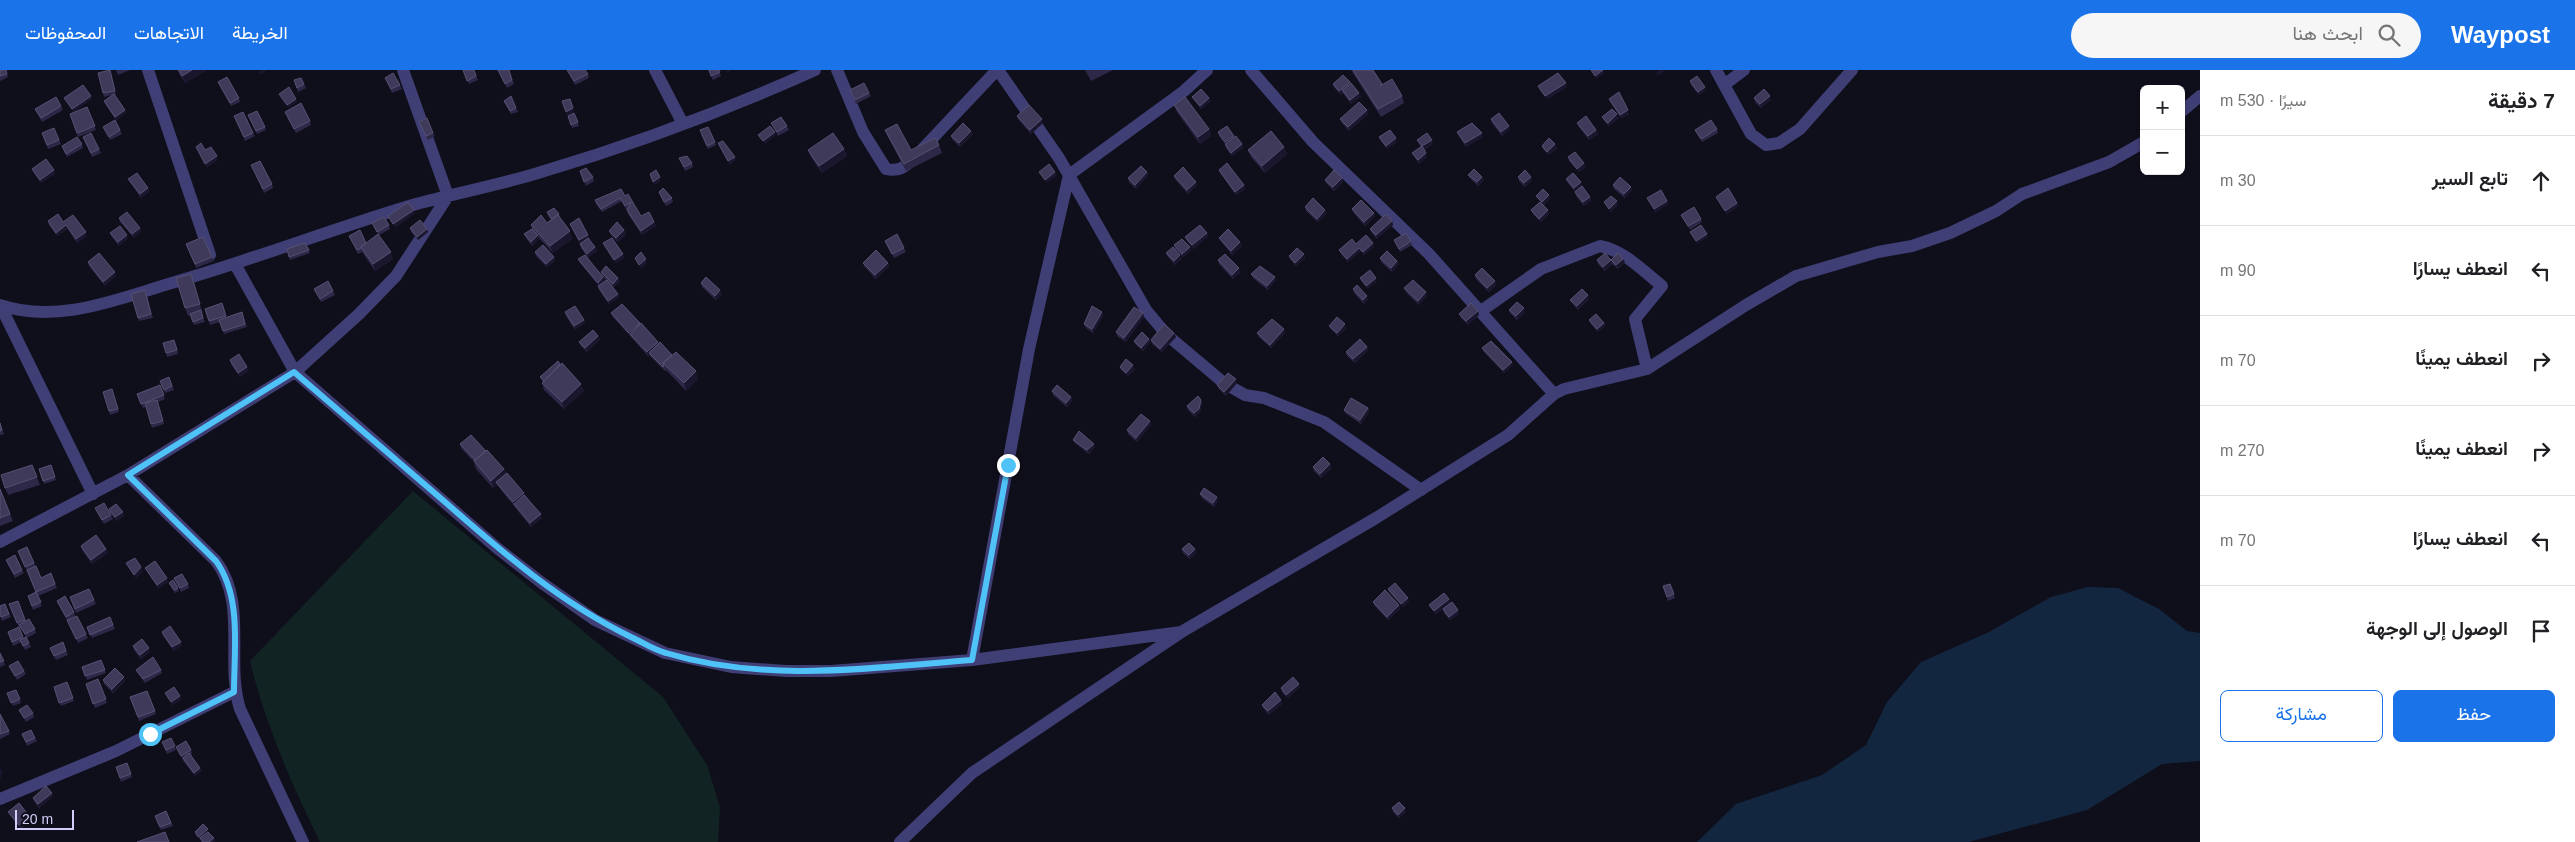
<!DOCTYPE html>
<html lang="ar">
<meta charset="utf-8">
<style>
body{margin:0;font-family:Arial,Vazirmatn,sans-serif;background:#f6f6f6;color:#202124;direction:rtl}
.controls{position:absolute;right:15px;top:15px;display:grid;overflow:hidden;border-radius:8px;box-shadow:0 1px 4px #0004}
.controls button{width:45px;height:45px;display:grid;place-items:center;padding:0;border:0;border-bottom:1px solid #e0e0e0;background:#fff;color:#202124;font:25px sans-serif}
.scale{position:absolute;left:15px;bottom:12px;width:59px;box-sizing:border-box;padding-left:5px;border:2px solid #d2cef9;border-top:0;font-size:14px;line-height:18px;white-space:nowrap;color:#d2cef9;-webkit-text-stroke:4px #0f0e1b;paint-order:stroke}
.stop{position:absolute;width:15px;height:15px;margin:-11px;border:4px solid #4fc3f7;border-radius:50%;background:#fff}
.stop.end{background:#4fc3f7;border-color:#fff;box-shadow:0 1px 5px #0008}
.list{margin:0;padding:0;list-style:none}
h2{display:flex;justify-content:space-between;align-items:center;height:65px;margin:0;padding:0 20px;font-size:21px}
h2 small{font-size:16px;font-weight:400;color:#757577}
.list li{display:grid;grid-template-columns:32px 1fr auto;gap:15px;align-items:center;box-sizing:border-box;height:90px;padding:0 20px;border-top:1px solid #e0e0e0}
.list b{display:block;font-size:19px;white-space:nowrap}
.list em{font-size:16px;font-style:normal;color:#757577}
.actions{display:flex;gap:10px;padding:15px 20px}
.actions a{flex:1;padding:11px 0;border:1px solid #1a73e8;border-radius:8px;text-align:center;font-size:18px;color:#1a73e8}
.actions .main{background:#1a73e8;color:#fff}
.icon{flex:none;width:28px;height:28px;fill:none;stroke:currentColor;stroke-width:2;stroke-linecap:round;stroke-linejoin:round}
.map{position:relative;flex:none;width:2200px;height:772px;overflow:hidden;direction:ltr}
header{display:flex;align-items:center;gap:30px;box-sizing:border-box;height:70px;padding:0 25px;background:#1a73e8;color:#fff}
header strong{font-size:24px}
nav{display:flex;gap:28px;margin-inline-start:auto;font-size:18px}
.search{width:350px;height:45px;background:#f6f6f6;display:flex;align-items:center;gap:12px;box-sizing:border-box;padding:0 18px;border-radius:28px;color:#757577;font-size:19px}
main{display:flex}
aside{flex:1;background:#fff}
.map>svg:first-child{display:block}
.green{fill:#112423}
.water{fill:#13263f}
.lines{fill:none;stroke-linecap:round;stroke-linejoin:round}
.minor{stroke:#3f3e75;stroke-width:12}
.wall{fill:#2d2847}
.shaded-wall{fill:#1a162e}
.building{fill:#3f3a5a;stroke:#565173}
.route{stroke:#4fc3f7;stroke-width:6}
</style>
<header>
<strong>Waypost</strong>
<div class="search"><svg class="icon" aria-label="search" viewBox="0 0 24 24"><circle cx="10" cy="10" r="6"/><path d="M15 15l6 6"/></svg>ابحث هنا</div>
<nav><a>الخريطة</a><a>الاتجاهات</a><a>المحفوظات</a></nav>
</header>
<main>
<aside>
<h2>7 دقيقة<small>سيرًا · 530 m</small></h2>
<ul class="list">
<li><svg class="icon" aria-label="ahead" viewBox="0 0 24 24"><path d="M12 20V5M6 11l6-6 6 6"/></svg><div><b>تابع السير</b></div><em>30 m</em></li>
<li><svg class="icon" aria-label="left" viewBox="0 0 24 24"><path d="M17 20v-9H6M10 6l-5 5 5 5"/></svg><div><b>انعطف يسارًا</b></div><em>90 m</em></li>
<li><svg class="icon" aria-label="right" viewBox="0 0 24 24"><path d="M7 20v-9h11M14 6l5 5-5 5"/></svg><div><b>انعطف يمينًا</b></div><em>70 m</em></li>
<li><svg class="icon" aria-label="right" viewBox="0 0 24 24"><path d="M7 20v-9h11M14 6l5 5-5 5"/></svg><div><b>انعطف يمينًا</b></div><em>270 m</em></li>
<li><svg class="icon" aria-label="left" viewBox="0 0 24 24"><path d="M17 20v-9H6M10 6l-5 5 5 5"/></svg><div><b>انعطف يسارًا</b></div><em>70 m</em></li>
<li><svg class="icon" aria-label="arrive" viewBox="0 0 24 24"><path d="M6 21V4h12l-3 4 3 4H6"/></svg><div><b>الوصول إلى الوجهة</b></div></li>
</ul>
<div class="actions"><a class="main">حفظ</a><a>مشاركة</a></div>
</aside>
<div class="map">
<svg width="2200" height="772" viewBox="0 0 2200 772">
<rect width="100%" height="100%" fill="#0f0e1b"/>
<path class="green" d="M413 421 663 627 707 695 720 737 718 772H320C292 715 265 654 250 591Z"/>
<path class="water" d="M2088 517 2118 518 2159 539 2187 561 2200 563V691L2162 694 2087 740 1969 772H1697L1736 734 1822 705 1866 675 1887 632 1921 592 1989 562 2051 527Z"/>
<g class="lines">
<path class="minor" d="M148 0 210 185
M655 0 683 54
M837 0 863 62 886 99C899 102 905 97 914 88L997 0
M998 0 1059 88 1146 240 1167 265 1224 313 1245 325 1264 328 1324 352 1421 420
M1251 0 1313 72 1429 184 1554 324
M1716 0 1751 64 1766 75 1779 73 1800 59 1852 0
M1724 15 1744 0
M2181 42 2200 26
M235 194 295 302 497 478 542 513 595 550 665 583 731 597 786 601H831L972 590 1181 562
M0 235C58 255 120 228 175 212 254 189 330 160 409 136 451 124 495 116 538 103 632 75 726 40 815 0
M0 235 93 424
M1481 241 1541 199 1600 176C1625 181 1643 201 1662 216L1635 249 1647 299
M128 405 216 491C248 534 225 591 240 639L303 772
M0 472 128 405 295 302 359 244 396 206 448 126 403 0
M972 590 1029 279 1069 105 1184 21 1207 0
M0 729 116 681 234 622
M900 772 972 703 1183 561 1376 448 1508 365 1554 324 1564 319 1647 299 1746 235 1796 206 1878 182 1912 176 1950 163 1996 141 2022 124 2109 92 2144 72"/>
</g>
<path class="wall" d="M0 0H6L8 7 0 11Z
M110 0 116 24 115 25 125 40 126 43 116 50 106 35 104 31 113 25 104 27 103 23Z
M116 0H130L118 5Z
M177 0H207L185 13Z
M463 0H474L478 10 469 14Z
M496 0H509L514 14 507 18 498 0 497 1Z
M567 0 588 4 589 8 575 15Z
M708 0H719L721 6 713 10Z
M1085 0H1113L1091 11Z
M1351 0H1373L1382 15 1402 26 1404 33 1381 47Z
M385 8 400 15 402 19 392 23Z
M294 10 304 14 306 18 298 22Z
M1690 11 1706 20 1699 25 1691 15Z
M218 12 239 28 240 32 231 36Z
M1350 12 1359 23 1361 27 1351 34 1343 23 1341 25 1334 17 1333 14Z
M1538 16 1567 17 1547 29 1540 20Z
M850 20 869 23 871 26 856 34Z
M511 26 518 42 511 44 504 31Z
M1192 27 1209 28 1210 32 1201 39 1194 30Z
M1754 28 1771 30 1761 38 1755 32Z
M1609 29 1629 44 1621 48 1611 33Z
M1174 35 1209 59 1211 66 1200 74 1177 42Z
M61 36 63 40 42 52 35 39Z
M87 37 96 60 78 67 70 44Z
M1367 40 1368 44 1349 61 1342 53 1340 49Z
M285 42 310 51 311 55 296 63Z
M574 43 579 56 572 58 568 46Z
M248 45 265 57 266 60 257 64Z
M234 46 253 63 255 66 245 71Z
M1017 46 1043 53 1031 64 1018 49Z
M1602 47 1619 48 1609 56 1604 51Z
M1491 49 1510 59 1502 66 1492 53Z
M419 52 433 63 435 66 428 70Z
M771 53 787 56 789 60 778 66Z
M1577 53 1596 60 1598 64 1589 70 1579 57Z
M103 57 120 60 122 64 110 70Z
M54 58 61 74 48 79 42 63Z
M1717 59 1718 63 1702 72 1695 60Z
M885 60 911 80 939 75 942 83 906 101 888 67Z
M1218 62 1234 66V67L1242 74 1243 78 1232 86 1226 78 1225 74 1219 66Z
M1457 62 1483 67 1466 77 1459 66Z
M701 64 715 72 716 75 708 79Z
M973 64 960 77 952 69 951 66Z
M83 67 99 79 101 83 92 87Z
M1379 67 1397 72 1387 79 1381 71Z
M1417 70 1433 74 1424 80 1427 87 1419 94 1414 86 1412 83 1421 77Z
M82 74 83 78 67 87 62 76Z
M1555 74 1557 78 1549 85 1543 79 1542 76Z
M1284 77 1287 84 1265 103 1251 87 1248 80Z
M844 79 847 86 822 103 811 87 808 80Z
M1568 87 1586 97 1579 102 1569 91Z
M679 88 692 93 693 97 685 101Z
M251 95 272 114 273 118 264 123Z
M32 99 54 100 55 104 41 113 34 103Z
M1219 100 1244 115 1245 119 1236 125 1220 103Z
M580 101 593 107 594 111 586 116Z
M1147 102 1148 106 1136 119 1129 112 1128 108Z
M1468 105 1482 107 1484 110 1478 116 1470 108Z
M1174 106 1197 115 1188 124 1175 109Z
M1518 107 1532 110 1525 117 1519 111Z
M1342 108 1343 112 1334 121 1326 113 1325 110Z
M128 109 148 118 149 122 141 128 130 112Z
M1566 109 1581 112 1582 116 1590 127 1591 131 1584 136 1576 126 1575 122 1568 113Z
M1613 115 1632 120 1625 128 1614 119Z
M659 122 672 128 673 132 666 136Z
M625 126 641 146 654 152 656 156 642 165 628 144 627 140 628 139 626 140 622 131 602 142 596 134 595 130Z
M1536 126 1550 129 1544 135 1538 129Z
M1305 137 1327 143 1318 152 1306 141Z
M1352 139 1375 146 1365 156 1353 142Z
M1531 140H1548L1549 144 1541 152 1533 144Z
M547 142 559 144 560 148 572 169 553 183 538 167 539 169 532 176 526 168 524 164 532 159 531 155 547 153 551 150 548 146Z
M1681 145 1701 149 1702 152 1690 160Z
M119 148 141 161 134 168 120 152Z
M48 151 63 152 87 166 77 173 68 159 57 166 49 155Z
M1392 151 1393 155 1377 169 1371 162 1370 159Z
M372 153 389 155 390 159 379 165 393 189 375 201 362 182 358 184 349 166 366 173 378 164Z
M570 154 590 168 589 169 595 177 597 181 588 188 581 178 580 174Z
M410 158 428 162 418 170 411 162Z
M624 160 626 164 618 172 611 165 609 161Z
M110 163 128 168 119 176 112 167Z
M1207 163 1208 166 1194 179 1187 171 1185 167Z
M203 167 214 191 196 198 186 174Z
M1219 168 1240 172 1242 176 1232 185 1221 171Z
M1394 170 1411 171 1412 175 1400 182Z
M885 171 904 178 906 182 894 188Z
M603 173 624 188 616 193 605 177Z
M1373 173 1374 177 1364 185 1361 181 1348 192 1341 184 1339 180 1356 174Z
M1174 175 1190 177 1191 181 1183 187 1175 179Z
M309 180 310 183 290 190 289 187Z
M535 182 554 187 555 191 547 197 536 186Z
M1166 183 1182 189 1175 195 1168 187Z
M1304 184 1305 188 1296 196 1290 189 1289 186Z
M1380 188 1399 194 1392 202 1381 192Z
M578 189 603 207 604 211 603 212 606 210 602 206 601 202 618 208 620 212 614 217 608 212 618 224 619 227 609 234 599 220 598 216H599L580 193Z
M1218 190 1241 202 1233 209 1219 194Z
M1597 190H1611L1612 194 1605 201 1598 194Z
M1611 190 1625 192 1618 199 1612 194Z
M88 192 116 206 105 216 89 196Z
M863 193H888L889 196 876 209 864 196Z
M1251 204 1276 210 1268 220 1253 208Z
M1475 205 1495 211 1496 215 1489 222 1476 209Z
M193 211 202 241 201 242 205 252 194 255 191 245 188 246 185 238Z
M701 213 722 224 716 230 702 217Z
M1404 218 1427 226 1419 235 1406 222Z
M314 219 333 221 335 225 321 232Z
M1353 219 1368 230 1364 234 1354 223Z
M146 223 153 248 139 251 138 248Z
M1588 225 1589 229 1578 240 1572 233 1570 230Z
M222 233 226 247 242 242 247 257 224 264 220 252 210 255 205 239Z
M1509 240 1525 242 1517 250 1510 243Z
M565 242 584 250 585 253 575 260 566 246Z
M611 243 640 253 659 273 698 309 686 321 666 300 665 301 650 286V285L648 286 613 247Z
M1459 244 1479 245 1468 255 1461 248Z
M1103 246 1093 263 1086 258 1084 254Z
M1144 247 1126 272 1117 266 1116 262Z
M1589 250 1604 253 1605 256 1598 262 1591 254Z
M1329 256 1346 258 1338 266 1331 259Z
M1174 263 1176 267 1162 282 1152 274 1151 270Z
M1257 263H1285L1271 278 1259 267Z
M598 266 600 269 587 282 581 276 579 272Z
M1134 271 1151 272 1143 281 1135 274Z
M176 274 178 284 167 287 166 283Z
M1367 277 1368 280 1355 293 1347 286 1346 282Z
M1482 278 1513 295 1504 303 1484 282Z
M230 290 249 301 240 307 231 294Z
M1120 297 1135 299 1128 306 1121 300Z
M169 307 174 320 165 323 160 311Z
M540 307 584 321 564 339 544 320 542 313 543 312Z
M1237 313 1226 326 1219 319 1217 315Z
M160 315 165 329 158 332 164 354 152 358 146 337 143 338 137 324Z
M112 319 119 342 110 345 103 322Z
M1052 321 1071 327 1072 331 1067 337 1053 325Z
M1201 330 1202 333 1200 342 1195 347 1188 340 1187 336Z
M1368 338 1369 342 1361 354 1345 343 1344 340Z
M1150 351 1151 355 1137 372 1128 364 1127 360Z
M0 353 4 364 0 365Z
M1073 370 1095 377 1089 384 1075 373Z
M460 374 486 381 504 399 506 404 524 423 542 448 531 457 497 415 493 418 476 399 474 392 461 378Z
M32 395 40 415 8 425 5 418Z
M51 395 56 410 44 414 39 399Z
M1313 397 1332 398 1321 408 1314 401Z
M0 419 13 451 0 456Z
M1200 424 1218 431 1214 437 1202 428Z
M95 438 111 445 113 449 104 454Z
M109 439 124 446 117 451 110 443Z
M81 476 106 479 108 483 92 494 82 480Z
M27 477 41 508 51 503 57 518 38 526 42 536 33 540 28 526 36 523 20 485Z
M1182 479H1195L1196 483 1190 489 1183 483Z
M6 490 22 500 24 503 15 508Z
M145 498 168 512 158 518 147 501Z
M174 508 188 514 189 518 181 522Z
M169 513 178 518 179 521 175 523Z
M1670 514 1675 528 1668 531 1663 516Z
M89 519 96 534 76 543 70 527Z
M1388 519 1409 531 1403 537 1389 522Z
M1449 529 1450 533 1459 544 1450 550 1444 543 1443 539 1436 544 1431 538 1429 535Z
M18 531 26 551 35 559 36 563 27 568 31 577 25 580 21 572 13 576 8 562 19 557 23 568 26 567 20 556 19 557 9 534Z
M57 531 74 542 75 546 69 549 86 564 88 568 78 573 67 550Z
M1373 532 1399 535 1400 539 1388 550 1374 535Z
M5 534 11 547 2 551 0 545Z
M110 547 115 559 92 568 87 557Z
M162 562 182 575 174 581 163 566Z
M63 572 68 585 56 590 50 578Z
M133 576 150 582 141 589 134 580Z
M0 583 5 595 0 597Z
M101 590 106 603 87 610 82 597Z
M9 596 24 601 26 604 17 610Z
M136 600H161L162 603 145 613 138 603Z
M98 609 107 633 95 638 86 614Z
M103 610 125 611 113 623 104 614Z
M67 612 74 631 61 636 54 617Z
M1300 617 1288 628 1282 622 1281 618Z
M16 620 21 633 13 636 7 623Z
M147 621 156 644 139 651 130 627Z
M1281 630 1282 634 1269 645 1263 638 1262 635Z
M19 640 33 643 34 647 26 652Z
M0 644 10 664 0 669Z
M31 660 37 671 27 676 22 664Z
M171 668 176 680 167 684 162 672Z
M176 677 191 680 192 684 191 685 202 701 195 706 184 692Z
M127 693 132 707 121 712 116 697Z
M52 723 53 726 39 738 34 731 33 728Z
M1392 738 1406 742 1399 748 1393 742Z
M166 741 173 756 161 760 156 750Z
M8 742 31 751 21 759 10 745Z
M195 762 209 763 214 768 215 771 201 772V770L196 766Z"/>
<path class="shaded-wall" d="M192 0H207L185 13 182 6Z
M261 0H267L260 5 259 1Z
M726 0H732L727 3Z
M1603 0 1605 3 1596 9 1595 6Z
M1660 0H1666L1658 6 1656 2Z
M1350 12 1351 16 1342 20 1343 23 1341 25 1339 21Z
M1566 13 1567 17 1547 29 1545 26Z
M1705 17 1706 20 1699 25 1698 22Z
M1359 23 1361 27 1351 34 1350 30Z
M91 26 92 29 73 43 72 39Z
M1770 26 1771 30 1761 38 1760 34Z
M1209 28 1210 32 1201 39 1200 36Z
M296 29 297 32 288 38 287 35Z
M573 38 574 41 567 46 566 42Z
M125 40 126 43 116 50 115 47Z
M1367 40 1368 44 1349 61 1348 57Z
M1628 40 1629 44 1621 48 1620 45Z
M1617 44 1619 48 1609 56 1608 53Z
M1042 49 1043 53 1031 64 1030 60Z
M1509 56 1510 59 1502 66 1501 62Z
M1209 59 1211 66 1200 74 1198 67Z
M1596 60 1598 64 1589 70 1588 66Z
M971 61 973 64 960 77 959 73Z
M775 62 776 65 765 74 763 71Z
M1482 63 1483 67 1466 77 1465 73Z
M1234 66 1235 69 1226 76 1225 72Z
M1396 68 1397 72 1387 79 1386 76Z
M1432 70 1433 74 1423 80 1422 76Z
M1242 74 1243 78 1232 86 1231 83Z
M1555 74 1557 78 1549 85 1547 82Z
M1284 77 1287 84 1265 103 1262 96Z
M844 79 847 86 822 103 819 96Z
M1426 83 1427 87 1419 94 1418 90Z
M217 86 218 90 207 98 205 94Z
M735 87 736 90 730 95 728 91Z
M1584 93 1586 97 1579 102 1577 99Z
M54 100 55 104 41 113 40 110Z
M1055 102 1057 106 1046 113 1045 110Z
M1147 102 1148 106 1136 119 1135 115Z
M660 107 661 111 655 115 653 112Z
M1482 107 1484 110 1478 116 1477 112Z
M1531 107 1532 110 1525 117 1524 113Z
M1342 108 1343 112 1334 121 1333 117Z
M1196 112 1197 115 1188 124 1187 120Z
M1581 112 1582 116 1575 122 1574 118Z
M1244 115 1245 119 1236 125 1235 122Z
M1631 117 1632 120 1625 128 1624 124Z
M148 118 149 122 141 128 140 124Z
M1549 125 1550 129 1544 135 1542 132Z
M1590 127 1591 131 1584 136 1583 132Z
M1617 131 1618 135 1610 143 1609 139Z
M1667 131 1669 134 1655 143 1654 139Z
M1737 133 1739 136 1726 145 1725 141Z
M414 140 415 144 395 158 393 154Z
M1325 140 1327 143 1318 152 1317 149Z
M1548 140 1549 144 1541 152 1539 149Z
M1374 143 1375 146 1365 156 1364 152Z
M1392 151 1393 155 1377 169 1376 165Z
M654 152 656 156 642 165 641 161Z
M66 155 68 159 57 166 56 163Z
M140 158 141 161 134 168 132 164Z
M427 159 428 162 418 170 417 167Z
M624 160 626 164 618 172 616 168Z
M570 161 572 169 553 183 550 176Z
M86 162 87 166 77 173 76 169Z
M1207 163 1208 166 1194 179 1192 175Z
M1707 164 1708 167 1697 174 1696 171Z
M127 165 128 168 119 176 118 172Z
M538 165 539 169 532 176 531 172Z
M588 165 590 168 580 174 579 170Z
M1240 172 1242 176 1232 185 1231 181Z
M1373 173 1374 177 1364 185 1363 182Z
M595 177 597 181 588 188 587 184Z
M1190 177 1191 181 1183 187 1182 184Z
M1359 178 1361 181 1348 192 1347 189Z
M391 182 393 189 375 201 373 194Z
M623 184 624 188 616 193 614 190Z
M1304 184 1305 188 1296 196 1295 193Z
M1180 185 1182 189 1175 195 1174 191Z
M554 187 555 191 547 197 546 194Z
M646 189 647 193 641 199 639 195Z
M1623 189 1625 192 1618 199 1616 195Z
M1611 190 1612 194 1605 201 1603 197Z
M1397 191 1399 194 1392 202 1391 198Z
M888 193 889 196 876 209 875 205Z
M1239 198 1241 202 1233 209 1232 205Z
M115 202 116 206 105 216 103 212Z
M603 207 604 211 600 217 598 213Z
M1275 207 1276 210 1268 220 1267 216Z
M618 208 620 212 614 217 613 214Z
M1376 208 1377 212 1367 219 1366 216Z
M1495 211 1496 215 1489 222 1487 218Z
M720 220 722 224 716 230 715 226Z
M1426 222 1427 226 1419 235 1418 231Z
M618 224 619 227 609 234 608 231Z
M1588 225 1589 229 1578 240 1577 236Z
M1367 226 1368 230 1364 234 1363 230Z
M1524 238 1525 242 1517 250 1516 246Z
M1478 241 1479 245 1468 255 1466 251Z
M1102 242 1103 246 1093 263 1092 259Z
M1143 243 1144 247 1126 272 1124 268Z
M584 250 585 253 575 260 574 256Z
M640 253 641 257 630 264 631 266 629 263Z
M1604 253 1605 256 1598 262 1597 259Z
M1345 254 1346 258 1338 266 1337 263Z
M1284 259 1285 263 1271 278 1270 275Z
M1174 263 1176 267 1162 282 1160 279Z
M598 266 600 269 587 282 585 278Z
M1149 269 1151 272 1143 281 1141 278Z
M658 272 660 275 649 283 650 285 648 286 647 282Z
M1367 277 1368 280 1355 293 1353 289Z
M1512 292 1513 295 1504 303 1503 300Z
M1133 295 1135 299 1128 306 1126 303Z
M247 297 249 301 240 307 238 303Z
M696 301 698 309 686 321 684 313Z
M1236 309 1237 313 1226 326 1224 322Z
M581 314 584 321 564 339 562 332Z
M1071 327 1072 331 1067 337 1066 333Z
M1201 330 1202 333 1200 342 1195 347 1194 343Z
M1368 338 1369 342 1361 354 1360 350Z
M1150 351 1151 355 1137 372 1136 368Z
M1094 374 1095 377 1089 384 1087 380Z
M1330 394 1332 398 1321 408 1320 404Z
M504 399 507 407 496 412 497 415 493 418 491 411Z
M524 423 525 427 514 434 513 432Z
M1217 427 1218 431 1214 437 1213 433Z
M123 442 124 446 117 451 115 447Z
M541 444 542 448 531 457 530 453Z
M106 479 108 483 92 494 91 490Z
M1195 479 1196 483 1190 489 1189 485Z
M141 497 143 501 136 509 134 505Z
M167 508 168 512 158 518 157 515Z
M1408 528 1409 531 1403 537 1401 534Z
M1449 529 1450 533 1436 544 1434 541Z
M1399 535 1400 539 1388 550 1387 547Z
M1458 540 1459 544 1450 550 1449 547Z
M181 572 182 575 174 581 172 577Z
M149 578 150 582 141 589 140 585Z
M124 607 125 611 113 623 112 619Z
M1299 614 1300 617 1288 628 1286 625Z
M180 626 182 629 172 636 171 632Z
M1281 630 1282 634 1269 645 1268 641Z
M0 698 2 702 0 711Z
M200 698 202 701 195 706 194 703Z
M52 723 53 726 39 738 38 734Z
M1405 738 1406 742 1399 748 1398 745Z
M30 747 31 751 21 759 19 755Z
M208 759 209 763 200 768 201 770 199 767Z
M214 768 215 771V772H209Z"/>
<path class="building" d="M0 0H6L7 4 0 6Z
M110 0 115 21 103 23 98 3Z
M179 0H192L182 6Z
M463 0H474L476 6 467 11Z
M498 0H509L512 10 505 14Z
M567 0H585L588 4 574 11Z
M709 0H719L720 2 711 6Z
M1353 0H1373L1382 14 1380 16 1392 9 1402 26 1378 39Z
M1591 0H1603L1595 6Z
M393 3 400 15 391 19 385 8Z
M1558 3 1566 13 1545 26 1538 16Z
M1343 5 1350 12 1339 21 1333 14Z
M1697 6 1705 17 1698 22 1690 11Z
M227 7 239 28 230 33 218 12Z
M301 8 304 14 297 18 294 10Z
M864 13 869 23 855 30 850 20Z
M1351 13 1359 23 1350 30 1342 20Z
M83 15 91 26 72 39 64 28Z
M289 17 296 29 287 35 279 24Z
M1201 19 1209 28 1200 36 1192 27Z
M1764 19 1770 26 1760 34 1754 28Z
M1619 22 1628 40 1620 45 1609 29Z
M114 24 125 40 115 47 104 31Z
M511 26 516 38 510 41 504 31Z
M56 27 61 36 41 48 35 39Z
M1185 27 1209 59 1198 67 1174 35Z
M570 29 573 38 566 42 562 31Z
M1359 32 1367 40 1348 57 1340 49Z
M301 33 310 51 294 59 285 42Z
M1029 35 1042 49 1030 60 1017 46Z
M87 37 95 56 77 63 70 44Z
M1612 39 1617 44 1608 53 1602 47Z
M257 41 265 57 256 61 248 45Z
M243 42 253 63 244 67 234 46Z
M574 43 578 52 571 55 568 46Z
M1499 43 1509 56 1501 62 1491 49Z
M1586 46 1596 60 1588 66 1577 53Z
M781 47 787 56 777 62 771 53Z
M427 48 433 63 426 66 419 52Z
M115 50 120 60 109 67 103 57Z
M1711 50 1717 59 1701 69 1695 60Z
M963 53 971 61 959 73 951 66Z
M1472 53 1482 63 1465 73 1457 62Z
M897 54 911 80 935 68 939 75 904 94 885 60Z
M770 56 775 62 763 71 758 65Z
M1227 56 1234 66 1225 72 1218 62Z
M708 57 715 72 707 76 700 60Z
M54 58 59 70 47 75 42 63Z
M1390 60 1396 68 1386 76 1379 67Z
M1271 61 1284 77 1262 96 1248 80Z
M91 63 99 79 91 83 83 67Z
M833 63 844 79 819 96 808 80Z
M1427 63 1432 70 1422 76 1417 70Z
M1236 66 1242 74 1231 83 1225 74Z
M77 67 82 74 66 84 62 76Z
M1549 68 1555 74 1547 82 1542 76Z
M723 71 735 87 728 91 718 73Z
M201 73 205 80 211 77 217 86 205 94 196 77Z
M1422 76 1426 83 1418 90 1412 83Z
M1575 82 1584 93 1577 99 1568 87Z
M687 86 692 93 684 97 679 88Z
M46 89 54 100 40 110 32 99Z
M260 91 272 114 263 119 251 95Z
M1227 93 1244 115 1235 122 1219 100Z
M1049 94 1055 102 1045 110 1039 102Z
M1141 96 1147 102 1135 115 1128 108Z
M1183 97 1196 112 1187 120 1174 106Z
M586 98 593 107 584 112 580 101Z
M1474 99 1482 107 1477 112 1468 105Z
M656 100 660 107 653 112 650 104Z
M1334 100 1342 108 1333 117 1325 110Z
M1525 100 1531 107 1524 113 1518 107Z
M137 103 148 118 140 124 128 109Z
M1573 103 1581 112 1574 118 1566 109Z
M1620 107 1631 117 1624 124 1613 115Z
M1582 116 1590 127 1583 132 1575 122Z
M663 118 672 128 664 132 659 122Z
M1728 118 1737 133 1725 141 1716 127Z
M621 119 625 126 628 124 641 146 649 142 654 152 641 161 627 140 631 132 625 136 620 128 601 139 595 130Z
M1543 119 1549 125 1542 132 1536 126Z
M1661 120 1667 131 1654 139 1647 128Z
M1611 126 1617 131 1609 139 1604 132Z
M1313 128 1325 140 1317 149 1305 137Z
M1361 130 1374 143 1364 152 1352 139Z
M408 132 414 140 393 154 388 146Z
M1540 132 1548 140 1539 149 1531 140Z
M1694 137 1701 149 1688 156 1681 145Z
M554 138 559 144 552 149 547 142Z
M127 142 140 158 132 164 119 148Z
M58 144 63 152 73 145 86 162 76 169 66 155 56 163 48 151Z
M1386 144 1392 151 1376 165 1370 159Z
M541 145 547 153 558 145 570 161 550 176 531 155Z
M384 147 389 155 377 162 372 153Z
M579 148 588 165 579 170 570 154Z
M420 150 427 159 417 167 410 158Z
M617 152 624 160 616 168 609 161Z
M1200 155 1207 163 1192 175 1185 167Z
M1701 155 1707 164 1696 171 1690 162Z
M120 156 127 165 118 172 110 163Z
M532 159 538 165 531 172 524 164Z
M1228 159 1240 172 1231 181 1219 168Z
M360 160 366 173 361 177V178L357 180 349 166Z
M1406 163 1411 171 1399 179 1394 170Z
M378 164 391 182 373 194 361 177Z
M897 164 904 178 892 184 885 171Z
M1366 165 1373 173 1363 182 1359 178 1347 189 1339 180 1352 169 1356 174Z
M203 167 212 187 195 194 186 174Z
M588 168 595 177 587 184 580 174Z
M612 168 623 184 614 190 603 173Z
M1182 169 1190 177 1182 184 1174 175Z
M305 173 309 180 289 187 287 179Z
M543 175 554 187 546 194 535 182Z
M1173 177 1180 185 1174 191 1166 183Z
M1297 178 1304 184 1295 193 1289 186Z
M876 180 888 193 875 205 863 193Z
M1387 181 1397 191 1391 198 1380 188Z
M641 182 646 189 639 195 635 188Z
M99 183 115 202 103 212 88 192Z
M1605 183 1611 190 1603 197 1597 190Z
M1618 183 1623 189 1616 195 1611 190Z
M1225 184 1239 198 1232 205 1218 190Z
M585 185 603 207 598 213 578 189Z
M606 196 618 208 613 214 601 202Z
M1260 196 1275 207 1267 216 1251 204Z
M1482 198 1495 211 1487 218 1475 205Z
M1370 200 1376 208 1366 216 1360 208Z
M191 204 200 234 185 238 176 208Z
M706 207 720 220 715 226 701 213Z
M607 210 618 224 608 231 598 216Z
M1413 210 1426 222 1418 231 1404 218Z
M328 211 333 221 320 229 314 219Z
M1357 215 1367 226 1363 230 1353 219Z
M1582 219 1588 225 1577 236 1570 230Z
M145 220 151 244 138 248 131 224Z
M1517 232 1524 238 1516 246 1509 240Z
M222 233 226 246 209 251 205 239Z
M1471 233 1478 241 1466 251 1459 244Z
M622 234 640 253 629 263 611 243Z
M575 236 584 250 574 256 565 242Z
M1092 236 1102 242 1092 259 1084 254Z
M1134 237 1143 243 1124 268 1116 262Z
M201 240 203 248 193 252 190 244Z
M242 242 245 254 223 261 219 250Z
M1596 244 1604 253 1597 259 1589 250Z
M1337 247 1345 254 1337 263 1329 256Z
M1272 249 1284 259 1270 275 1257 263Z
M641 253 658 272 647 282 630 264Z
M1164 254 1174 263 1160 279 1151 270Z
M593 260 598 266 585 278 579 272Z
M1142 262 1149 269 1141 278 1134 271Z
M1360 269 1367 277 1353 289 1346 282Z
M174 270 177 280 166 283 163 273Z
M1491 271 1512 292 1503 300 1482 278Z
M660 272 672 285 663 293 664 296 663 297 649 283Z
M676 282 696 301 684 313 663 293Z
M239 284 247 297 238 303 230 290Z
M1126 289 1133 295 1126 303 1120 297Z
M558 291 560 294 544 311 540 307Z
M562 293 581 314 562 332 542 313Z
M1228 303 1236 309 1224 322 1217 315Z
M169 307 172 316 164 320 160 311Z
M160 315 164 325 141 334 137 324Z
M1057 315 1071 327 1066 333 1052 321Z
M112 319 118 339 109 341 103 322Z
M1198 326 1201 330 1199 339 1194 343 1187 336Z
M1351 328 1368 338 1360 350 1344 340Z
M157 330 163 351 151 354 145 333Z
M1141 344 1150 351 1136 368 1127 360Z
M0 353 2 360 0 361Z
M1079 361 1094 374 1087 380 1073 370Z
M471 365 486 381 475 390 460 374Z
M487 380 504 399 491 411 474 391Z
M1323 387 1330 394 1320 404 1313 397Z
M32 395 37 407 5 418 1 405Z
M51 395 55 407 43 411 39 399Z
M507 403 524 423 513 432 496 412Z
M1204 418 1217 427 1213 433 1200 424Z
M0 419 10 444 0 448Z
M524 425 541 444 530 453 514 434Z
M104 433 111 445 102 450 95 438Z
M116 434 123 442 115 447 109 439Z
M96 465 106 479 91 490 81 476Z
M1189 473 1195 479 1189 485 1182 479Z
M27 477 34 493 25 497 18 481Z
M15 485 22 500 14 504 6 490Z
M135 488 141 497 134 505 126 493Z
M155 491 167 508 157 515 145 498Z
M36 496 41 508 51 503 55 514 36 522 27 500Z
M182 504 188 514 180 518 174 508Z
M173 510 178 518 174 520 169 513Z
M1395 513 1408 528 1401 534 1388 519Z
M1670 514 1674 524 1667 527 1663 516Z
M89 519 94 530 75 539 70 527Z
M1385 520 1399 535 1387 547 1373 532Z
M36 522 41 532 32 536 28 526Z
M1444 523 1449 529 1434 541 1429 535Z
M65 526 74 542 66 547 57 531Z
M18 531 25 550 17 553 9 534Z
M1452 532 1458 540 1449 547 1443 539Z
M5 534 9 544 1 547 0 545V536Z
M77 546 86 564 76 569 67 550Z
M110 547 113 555 90 565 87 557Z
M29 549 35 559 25 564 19 555Z
M170 556 181 572 172 577 162 562Z
M19 557 23 567 12 572 8 562Z
M26 567 29 573 23 576 20 570Z
M142 569 149 578 140 585 133 576Z
M63 572 66 581 54 586 50 578Z
M0 583 4 591 0 592Z
M153 587 161 600 143 609 136 600Z
M101 590 105 600 85 606 82 597Z
M18 591 24 601 15 606 9 596Z
M115 598 124 607 112 619 103 610Z
M1293 607 1299 614 1286 625 1281 618Z
M98 609 106 629 93 634 86 614Z
M67 612 73 628 59 633 54 617Z
M174 617 180 626 171 632 165 623Z
M16 620 20 629 11 633 7 623Z
M147 621 155 641 138 647 130 627Z
M1275 622 1281 630 1268 641 1262 635Z
M27 635 33 643 24 648 19 640Z
M0 644 9 661 0 664Z
M31 660 35 668 26 672 22 664Z
M171 668 175 676 166 680 162 672Z
M186 671 191 680 181 686 176 677Z
M189 683 200 698 194 703 183 688Z
M127 693 131 704 120 708 116 697Z
M46 716 52 723 38 734 33 728Z
M1399 732 1405 738 1398 745 1392 738Z
M19 733 30 747 19 755 8 742Z
M166 741 171 753 160 757 155 746Z
M203 754 208 759 199 767 195 762Z
M165 762 169 772H137Z
M208 762 214 768 209 772H203L200 768Z"/>
<g class="lines">
<path class="route" d="M150 664 234 622C234 579 242 527 216 491L128 405 294 302C345 346 395 389 445 432 503 483 561 533 631 567 642 572 654 580 666 583 765 613 871 598 972 590L1008 395"/>
</g>
</svg>
<div class="controls">
<button>+</button>
<button>−</button>
</div>
<div class="scale">20 m</div>
<div class="stop" style="left:150px;top:664px"></div>
<div class="stop end" style="left:1008px;top:395px"></div>
</div>
</main>
